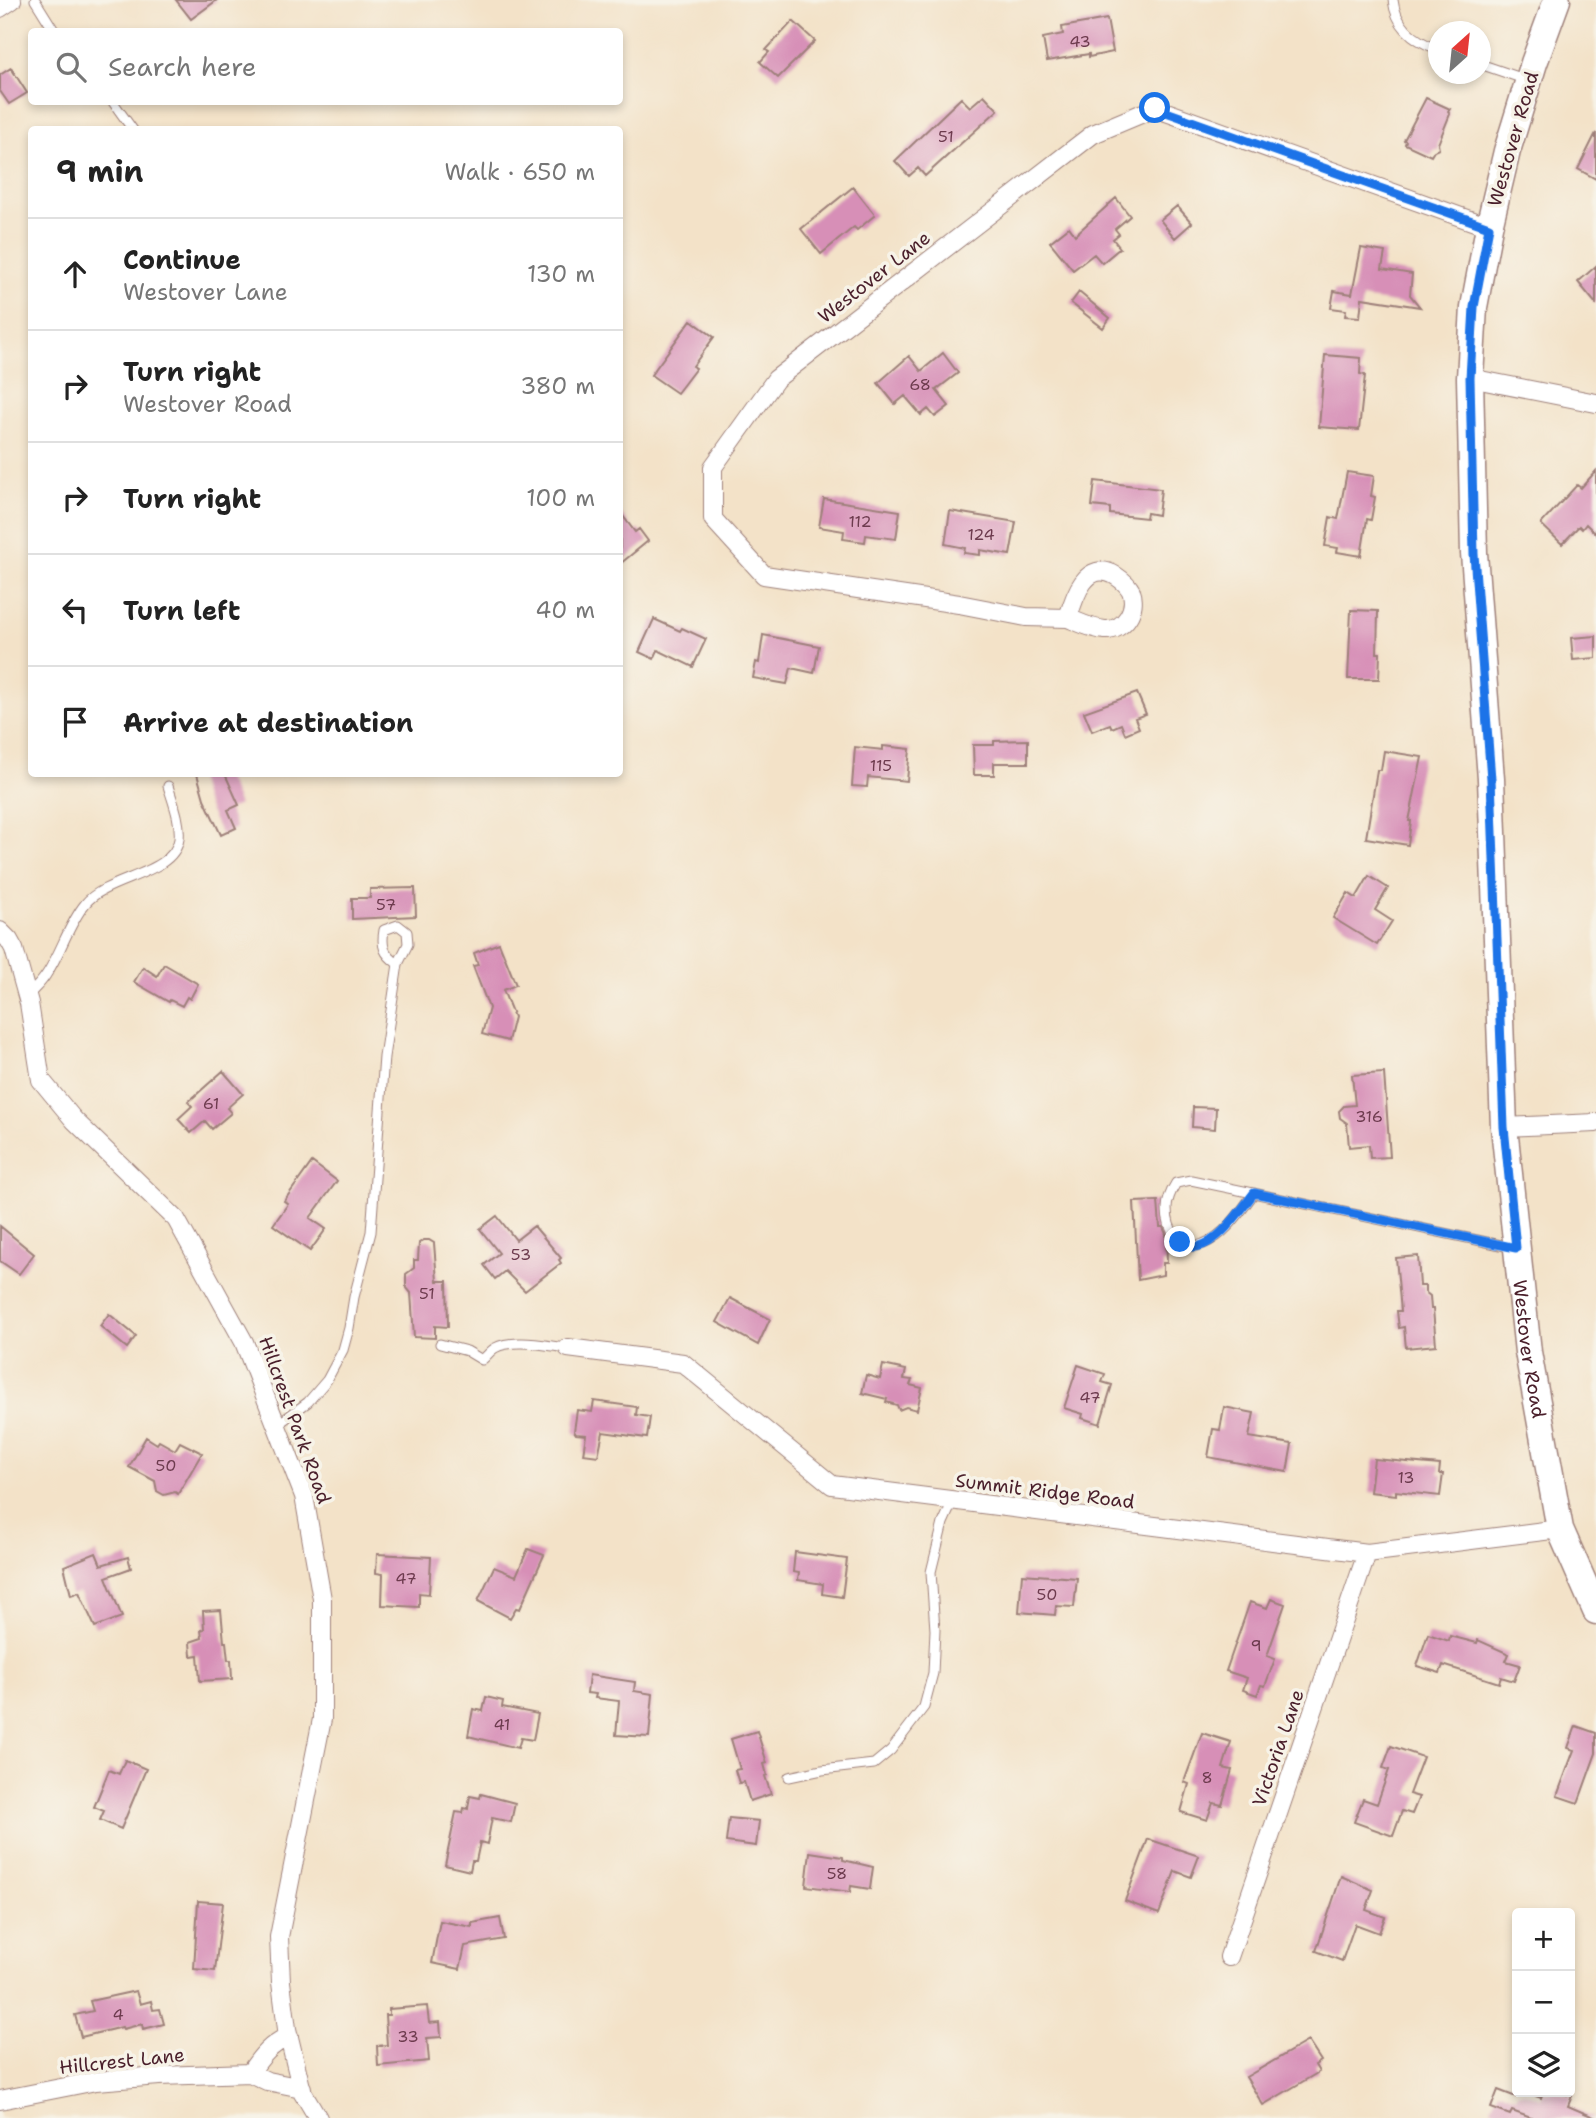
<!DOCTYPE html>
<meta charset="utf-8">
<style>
body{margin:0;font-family:"Shantell Sans",sans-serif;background:#f2f2f2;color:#222}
.controls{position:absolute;right:21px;bottom:21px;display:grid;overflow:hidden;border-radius:7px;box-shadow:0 4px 10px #0003}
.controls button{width:63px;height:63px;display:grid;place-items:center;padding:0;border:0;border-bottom:2px solid #e0e0e0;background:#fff;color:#222;font:35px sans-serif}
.compass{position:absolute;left:1428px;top:21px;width:63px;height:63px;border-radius:50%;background:#fff;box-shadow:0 4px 10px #0003;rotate:27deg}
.stop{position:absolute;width:21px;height:21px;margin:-16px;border:5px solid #1a73e8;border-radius:50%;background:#fff}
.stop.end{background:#1a73e8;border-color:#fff;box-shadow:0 2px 7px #0008}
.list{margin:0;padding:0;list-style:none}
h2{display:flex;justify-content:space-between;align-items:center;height:91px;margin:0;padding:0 28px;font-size:30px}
h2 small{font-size:23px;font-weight:400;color:#767676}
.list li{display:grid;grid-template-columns:46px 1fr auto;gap:21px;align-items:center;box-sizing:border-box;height:112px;padding:0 28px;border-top:2px solid #e0e0e0}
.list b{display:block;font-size:26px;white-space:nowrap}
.list p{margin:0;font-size:23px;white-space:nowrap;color:#767676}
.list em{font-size:23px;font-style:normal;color:#767676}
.icon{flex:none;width:38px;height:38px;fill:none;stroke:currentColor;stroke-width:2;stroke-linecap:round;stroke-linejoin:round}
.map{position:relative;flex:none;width:1596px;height:2118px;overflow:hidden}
.search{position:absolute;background:#fff;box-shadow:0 4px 10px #0003;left:28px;top:28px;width:595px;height:77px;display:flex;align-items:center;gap:18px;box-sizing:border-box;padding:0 24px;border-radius:7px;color:#767676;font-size:26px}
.panel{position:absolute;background:#fff;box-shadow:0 4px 10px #0003;left:28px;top:126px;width:595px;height:651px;border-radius:7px}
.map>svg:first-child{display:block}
.building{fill:#d78fb7}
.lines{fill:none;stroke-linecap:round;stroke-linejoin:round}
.lane-casing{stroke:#9e807a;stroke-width:11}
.street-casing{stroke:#9e807a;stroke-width:20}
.secondary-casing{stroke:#9e807a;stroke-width:29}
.lane{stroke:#fff;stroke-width:9}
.street{stroke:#fff;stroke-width:18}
.secondary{stroke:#fff;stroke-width:26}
.route{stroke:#1a73e8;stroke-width:9}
.labels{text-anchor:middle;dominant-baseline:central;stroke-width:7;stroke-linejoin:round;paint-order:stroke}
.number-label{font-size:16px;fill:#6d3b4e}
.street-label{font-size:19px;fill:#4a1f2b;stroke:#f7f3e8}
</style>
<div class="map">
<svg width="1596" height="2118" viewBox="0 0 1596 2118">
<rect width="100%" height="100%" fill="#f7f3e8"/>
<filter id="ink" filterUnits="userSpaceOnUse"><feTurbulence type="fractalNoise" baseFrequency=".0143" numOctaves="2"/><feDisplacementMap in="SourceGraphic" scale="14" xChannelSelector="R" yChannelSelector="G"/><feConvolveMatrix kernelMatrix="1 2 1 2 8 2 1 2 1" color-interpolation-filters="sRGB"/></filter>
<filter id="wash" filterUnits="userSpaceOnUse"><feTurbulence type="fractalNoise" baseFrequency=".00686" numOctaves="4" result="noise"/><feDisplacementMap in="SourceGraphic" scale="28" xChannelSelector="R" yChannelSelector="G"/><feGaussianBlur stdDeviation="1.57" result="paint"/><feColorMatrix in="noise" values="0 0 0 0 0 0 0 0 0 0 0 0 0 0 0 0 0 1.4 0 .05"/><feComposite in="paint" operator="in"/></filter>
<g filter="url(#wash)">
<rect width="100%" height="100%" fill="#f3e2c8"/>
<g id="blocks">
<path class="building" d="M176 0H217L191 19Z
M1107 19 1113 52 1089 57V54L1047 61 1043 38 1063 34 1062 27Z
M793 21 815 41 778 78 760 62 769 52 766 50Z
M11 68 27 93 9 104 0 91V75Z
M984 95 998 110 925 176 918 168 909 176 895 161 961 98 970 107Z
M1426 98 1450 109 1448 112 1450 114 1438 144 1439 149 1434 151 1431 156 1405 144 1406 141 1404 140Z
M1596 133V179L1578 169Z
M853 187 875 215 857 230 854 227 821 254 801 229Z
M1116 198 1130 216 1115 229 1119 234 1113 239 1120 248 1102 263 1094 254 1073 270 1050 242 1069 227 1075 235Z
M1177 206 1192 223 1175 238 1160 220Z
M1361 248 1385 252 1382 269 1412 274 1410 295 1420 307 1362 298 1360 317 1345 316 1346 310 1331 308 1334 291 1352 294Z
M1596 266V304L1578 282Z
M1079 292 1110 318 1103 328 1071 303Z
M691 320 714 337 693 366 696 368 677 393 651 375Z
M943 353 958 373 936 390 949 406 935 417 928 409 921 415 905 396 895 404 878 383 909 356 921 371Z
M1325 355 1361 358 1360 374 1365 375 1359 430 1319 427Z
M1596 471V534L1586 524 1582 529 1579 526 1562 544 1541 524 1577 485 1581 488Z
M1347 472 1374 476 1371 496 1375 497 1371 520 1367 519 1361 556 1337 552 1338 548 1325 546 1330 517 1338 519Z
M1095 481 1161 489 1158 515 1147 513 1146 518 1110 514V508L1092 506Z
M824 499 900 511 896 539 866 535 865 542 843 539 844 531 819 527Z
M950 511 1016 522 1010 555 980 550V555L964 553 965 548 945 544Z
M620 512 635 532 639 529 648 541 620 564Z
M1351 610 1378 611 1377 653H1380L1379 679H1348Z
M654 619 680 631 682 628 706 639 693 667 658 650 654 659 639 652Z
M763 635 819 646 814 673 791 668 787 684 753 678 756 662 759 663Z
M1596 636V658L1573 660 1571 638Z
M1137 693 1146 714 1135 718 1139 728 1125 734 1121 724 1112 728 1110 724 1092 731 1084 712Z
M1028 740V763H994V775H974L973 745H994V741Z
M883 746 910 749 907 781 868 777 867 787 852 786 855 747 883 750Z
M1384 751 1422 757 1409 821H1411L1408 845 1366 838 1377 770H1381Z
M197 774H225L239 805 228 810 236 828 221 835 204 799Z
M1369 876 1388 888 1375 910 1392 921 1377 945 1333 918 1348 893 1356 898Z
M415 888 416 916 352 919V898H370V889Z
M499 943 516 985 503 990 514 1017 508 1041 482 1034 489 1008 473 966 478 965 474 953Z
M164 964 198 984 190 999 187 997 182 1006 170 1000 169 1002 134 982 143 967 157 976Z
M223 1071 243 1094 227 1108 231 1113 212 1129 205 1121 191 1133 178 1119 192 1106 188 1102Z
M1384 1073 1390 1157 1370 1158 1369 1145 1349 1147 1347 1123 1340 1118 1339 1111 1344 1106 1355 1105 1352 1075Z
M1193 1107 1216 1108 1215 1129 1192 1127Z
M312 1162 337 1181 310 1218 326 1229 310 1251 273 1225 288 1204 284 1201Z
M1158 1201 1160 1227H1163L1166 1234 1167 1263H1163V1275L1138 1280 1134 1202Z
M497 1216 516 1240 534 1226 561 1258 559 1260 561 1263 525 1291 505 1271 495 1279 484 1265 499 1253 480 1229Z
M0 1226 34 1254 19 1274 0 1261Z
M424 1240H429L434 1243 437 1281H447L448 1327 435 1326V1338L414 1337 411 1293 406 1287V1274L414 1268V1260H418L419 1243Z
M1418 1256 1420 1286H1425V1292L1430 1296 1431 1309H1433L1436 1345 1406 1348 1404 1327 1399 1328 1397 1311H1401L1396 1258Z
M730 1298 770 1319 758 1345 717 1322Z
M109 1314 136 1336 127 1348 100 1326Z
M883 1365 906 1370 904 1379 912 1380 910 1385 922 1388 917 1410 906 1407 899 1410 897 1405 886 1402 887 1399 862 1393 866 1375 880 1379Z
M1078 1365 1105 1374 1102 1382 1112 1385 1100 1424 1082 1418 1083 1414 1064 1408Z
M594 1401 637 1407 636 1415 650 1417 647 1438 603 1432 598 1456 583 1454 586 1435 576 1434 574 1431 577 1410 592 1412Z
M1224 1407 1254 1413 1249 1437 1292 1444 1287 1472 1208 1457 1213 1429 1220 1430Z
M146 1437 157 1444 159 1441 175 1450 180 1442 202 1453 178 1494 175 1492 164 1495 157 1491 155 1481 129 1467Z
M1374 1459 1440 1465 1439 1474H1443L1440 1496 1396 1491V1495L1370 1492Z
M528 1549 544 1555 520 1609 516 1608 510 1618 478 1601 494 1567 516 1576Z
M795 1552 847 1559 842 1597 822 1594 823 1584 798 1580 799 1573 793 1572Z
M96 1553 101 1565 128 1557 131 1568 106 1577 122 1617 95 1627 79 1592 71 1595 64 1566Z
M377 1554 431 1557 429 1594 419 1593V1607L382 1605 383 1574 376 1573Z
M1022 1574 1077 1578 1074 1607 1056 1606 1055 1615 1019 1612Z
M1271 1599 1285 1604 1267 1656 1275 1659 1265 1686 1261 1685 1257 1695 1243 1690 1247 1678 1226 1671 1250 1602 1267 1608Z
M221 1610 224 1642H226L228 1660H231L232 1679 200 1681 198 1655 191 1656 190 1642 202 1638 201 1630 204 1629 203 1611Z
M1428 1634 1449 1641 1450 1636 1477 1643 1478 1640 1509 1654 1506 1661 1520 1665 1514 1681 1501 1677 1499 1683 1443 1665 1440 1673 1417 1666Z
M589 1675 635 1682 634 1691 653 1694 649 1737 616 1735 619 1701 595 1698 596 1694 587 1693Z
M486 1697 503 1701 502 1707 538 1714 533 1740 521 1738 518 1748 468 1736 473 1709 483 1711Z
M1576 1726 1596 1733V1753L1578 1803 1557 1796 1574 1750 1568 1748Z
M757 1731 767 1763 764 1764 767 1775 765 1776 771 1794 750 1801 744 1782 739 1783 735 1770 740 1769 731 1739Z
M1202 1733 1231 1742 1223 1768 1232 1770 1222 1805 1213 1803 1207 1820 1181 1812 1189 1784 1184 1782Z
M1391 1746 1423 1757 1409 1794 1419 1797 1412 1814 1402 1811 1393 1836 1354 1822 1363 1799 1377 1804 1389 1770 1383 1768Z
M125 1760 146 1769 121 1829 100 1820 104 1811 94 1807 109 1770 119 1774Z
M481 1794 515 1803 511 1822 492 1818 487 1844 480 1842 476 1861H472L470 1871 445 1865 456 1812 463 1813 464 1808 468 1809 470 1796 480 1798Z
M729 1818 759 1821 756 1846 726 1842Z
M1148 1839 1199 1856 1191 1877 1175 1871 1159 1914 1125 1901Z
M810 1852 843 1857V1860L873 1867 870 1889 851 1886 850 1892 806 1886Z
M1341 1876 1373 1890 1366 1910 1385 1917 1379 1933 1355 1924 1342 1961 1316 1951Z
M198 1901 223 1903 215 1971 194 1969Z
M500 1918 504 1939 465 1946 460 1969 432 1963 440 1921 472 1927V1923Z
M136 1991 140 2004 151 2001 153 2010 160 2009 164 2024 143 2029 142 2024 123 2029 122 2027 81 2037 75 2015 93 2011 90 2001Z
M427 2006 429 2023 440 2022 441 2037 427 2038 429 2061 378 2066 377 2046 387 2045 385 2015H389V2009Z
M1308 2041 1321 2061 1315 2065 1319 2072 1263 2105 1246 2077Z
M1498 2090 1516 2097 1518 2092H1525L1541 2098 1543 2092H1558L1572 2096 1568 2106 1596 2118H1531L1512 2111 1510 2115 1491 2108Z"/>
</g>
</g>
<g filter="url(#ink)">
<use href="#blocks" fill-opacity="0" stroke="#9e807a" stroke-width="2"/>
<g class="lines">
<g class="lane-casing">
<path id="lane" d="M35 0 55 32
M1393 0C1396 27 1414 41 1438 49
M1480 64 1527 80
M113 102 133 130
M28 996C34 989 41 983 46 975 61 953 68 925 85 904 106 877 174 875 179 839 181 822 173 802 168 786
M1254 1193C1241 1211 1225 1236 1203 1244 1180 1253 1167 1230 1167 1209 1167 1199 1171 1191 1176 1183L1191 1180 1515 1248
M440 1344 467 1351 482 1360C487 1356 490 1351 495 1348 514 1338 547 1346 568 1348
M277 1425 308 1402 327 1380 343 1350 349 1328 354 1297 371 1232 384 1057 398 964 408 944 407 932 398 925 384 930C381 947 384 954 398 964
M789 1777 822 1770 874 1764 891 1750 924 1707 933 1673 935 1630 931 1572 943 1523 953 1501"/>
</g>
<g class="street-casing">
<path id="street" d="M0 8 12 0
M1470 378 1596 403
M1068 618C1080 623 1092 629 1105 630 1124 631 1138 609 1131 591 1128 585 1122 580 1116 576 1086 558 1074 597 1068 618L1026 617 959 604 764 575 713 519V467L776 379 1093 134 1155 108 1489 227
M0 931 9 940 14 949 29 1003 41 1080 74 1120 176 1219 244 1342 304 1496 322 1599V1719L279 1937 281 1982 287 2029 302 2091 318 2118
M1504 1127 1596 1123
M568 1348 683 1363 832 1485 1367 1553 1560 1529
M1229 1957 1367 1553
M250 2073C261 2056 271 2044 289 2036
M0 2100 96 2081 159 2076 250 2073 267 2081 302 2088"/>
</g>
<g class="secondary-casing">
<g id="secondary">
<path id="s1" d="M1557 0 1534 63 1507 151 1489 227 1474 307 1470 378 1474 553 1491 779 1504 1127 1528 1352 1560 1529 1596 1611"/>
</g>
</g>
<use href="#lane" class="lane"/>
<use href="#street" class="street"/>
<use href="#secondary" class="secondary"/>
</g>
</g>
<g class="lines" filter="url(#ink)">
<path class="route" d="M1155 108 1489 227 1474 307 1470 378 1474 554 1491 779 1504 1127 1516 1248 1254 1193C1241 1210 1215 1249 1191 1247 1187 1246 1184 1244 1180 1242"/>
</g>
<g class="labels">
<g class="number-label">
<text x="1080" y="41">43</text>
<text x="946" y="136">51</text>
<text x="920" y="384">68</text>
<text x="860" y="521">112</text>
<text x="981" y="534">124</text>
<text x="881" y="765">115</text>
<text x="386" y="904">57</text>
<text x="211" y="1103">61</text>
<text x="1369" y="1116">316</text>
<text x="521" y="1254">53</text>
<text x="427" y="1293">51</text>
<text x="1090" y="1397">47</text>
<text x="166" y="1465">50</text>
<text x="1406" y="1477">13</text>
<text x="406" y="1578">47</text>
<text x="1047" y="1594">50</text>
<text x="1256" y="1645">9</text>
<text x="502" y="1724">41</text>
<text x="1207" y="1777">8</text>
<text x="837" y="1873">58</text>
<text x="118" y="2014">4</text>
<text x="408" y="2036">33</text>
</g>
<g class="street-label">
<text transform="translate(1513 139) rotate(-74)">Westover Road</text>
<text transform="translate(874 277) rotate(-38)">Westover Lane</text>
<text stroke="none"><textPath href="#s1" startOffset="1363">Westover Road</textPath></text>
<text transform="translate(295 1420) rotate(70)">Hillcrest Park Road</text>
<text transform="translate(1045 1491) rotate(7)">Summit Ridge Road</text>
<text transform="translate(1278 1748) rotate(-71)">Victoria Lane</text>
<text transform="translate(122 2061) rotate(-6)">Hillcrest Lane</text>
</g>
</g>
</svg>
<div class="controls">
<button>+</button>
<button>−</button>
<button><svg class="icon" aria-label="layers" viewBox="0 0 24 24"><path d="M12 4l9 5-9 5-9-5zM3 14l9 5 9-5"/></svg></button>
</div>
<svg class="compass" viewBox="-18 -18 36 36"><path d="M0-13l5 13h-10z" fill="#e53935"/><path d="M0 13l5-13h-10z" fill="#767676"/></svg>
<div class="stop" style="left:1155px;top:108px"></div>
<div class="stop end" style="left:1180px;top:1242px"></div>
<div class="search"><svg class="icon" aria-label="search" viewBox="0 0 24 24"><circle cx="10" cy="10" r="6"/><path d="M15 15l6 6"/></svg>Search here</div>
<section class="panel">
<h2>9 min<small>Walk · 650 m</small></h2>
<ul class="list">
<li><svg class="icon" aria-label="ahead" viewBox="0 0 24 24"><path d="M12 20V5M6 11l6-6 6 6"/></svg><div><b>Continue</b><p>Westover Lane</p></div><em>130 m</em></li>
<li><svg class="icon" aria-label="right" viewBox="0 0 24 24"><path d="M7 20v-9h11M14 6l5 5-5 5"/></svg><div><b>Turn right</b><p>Westover Road</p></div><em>380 m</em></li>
<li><svg class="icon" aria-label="right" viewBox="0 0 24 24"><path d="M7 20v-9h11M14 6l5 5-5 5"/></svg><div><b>Turn right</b></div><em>100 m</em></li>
<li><svg class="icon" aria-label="left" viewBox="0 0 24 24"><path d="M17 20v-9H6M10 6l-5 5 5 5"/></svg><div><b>Turn left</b></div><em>40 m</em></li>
<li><svg class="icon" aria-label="arrive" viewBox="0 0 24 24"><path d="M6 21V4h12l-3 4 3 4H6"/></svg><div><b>Arrive at destination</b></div></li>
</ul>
</section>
</div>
